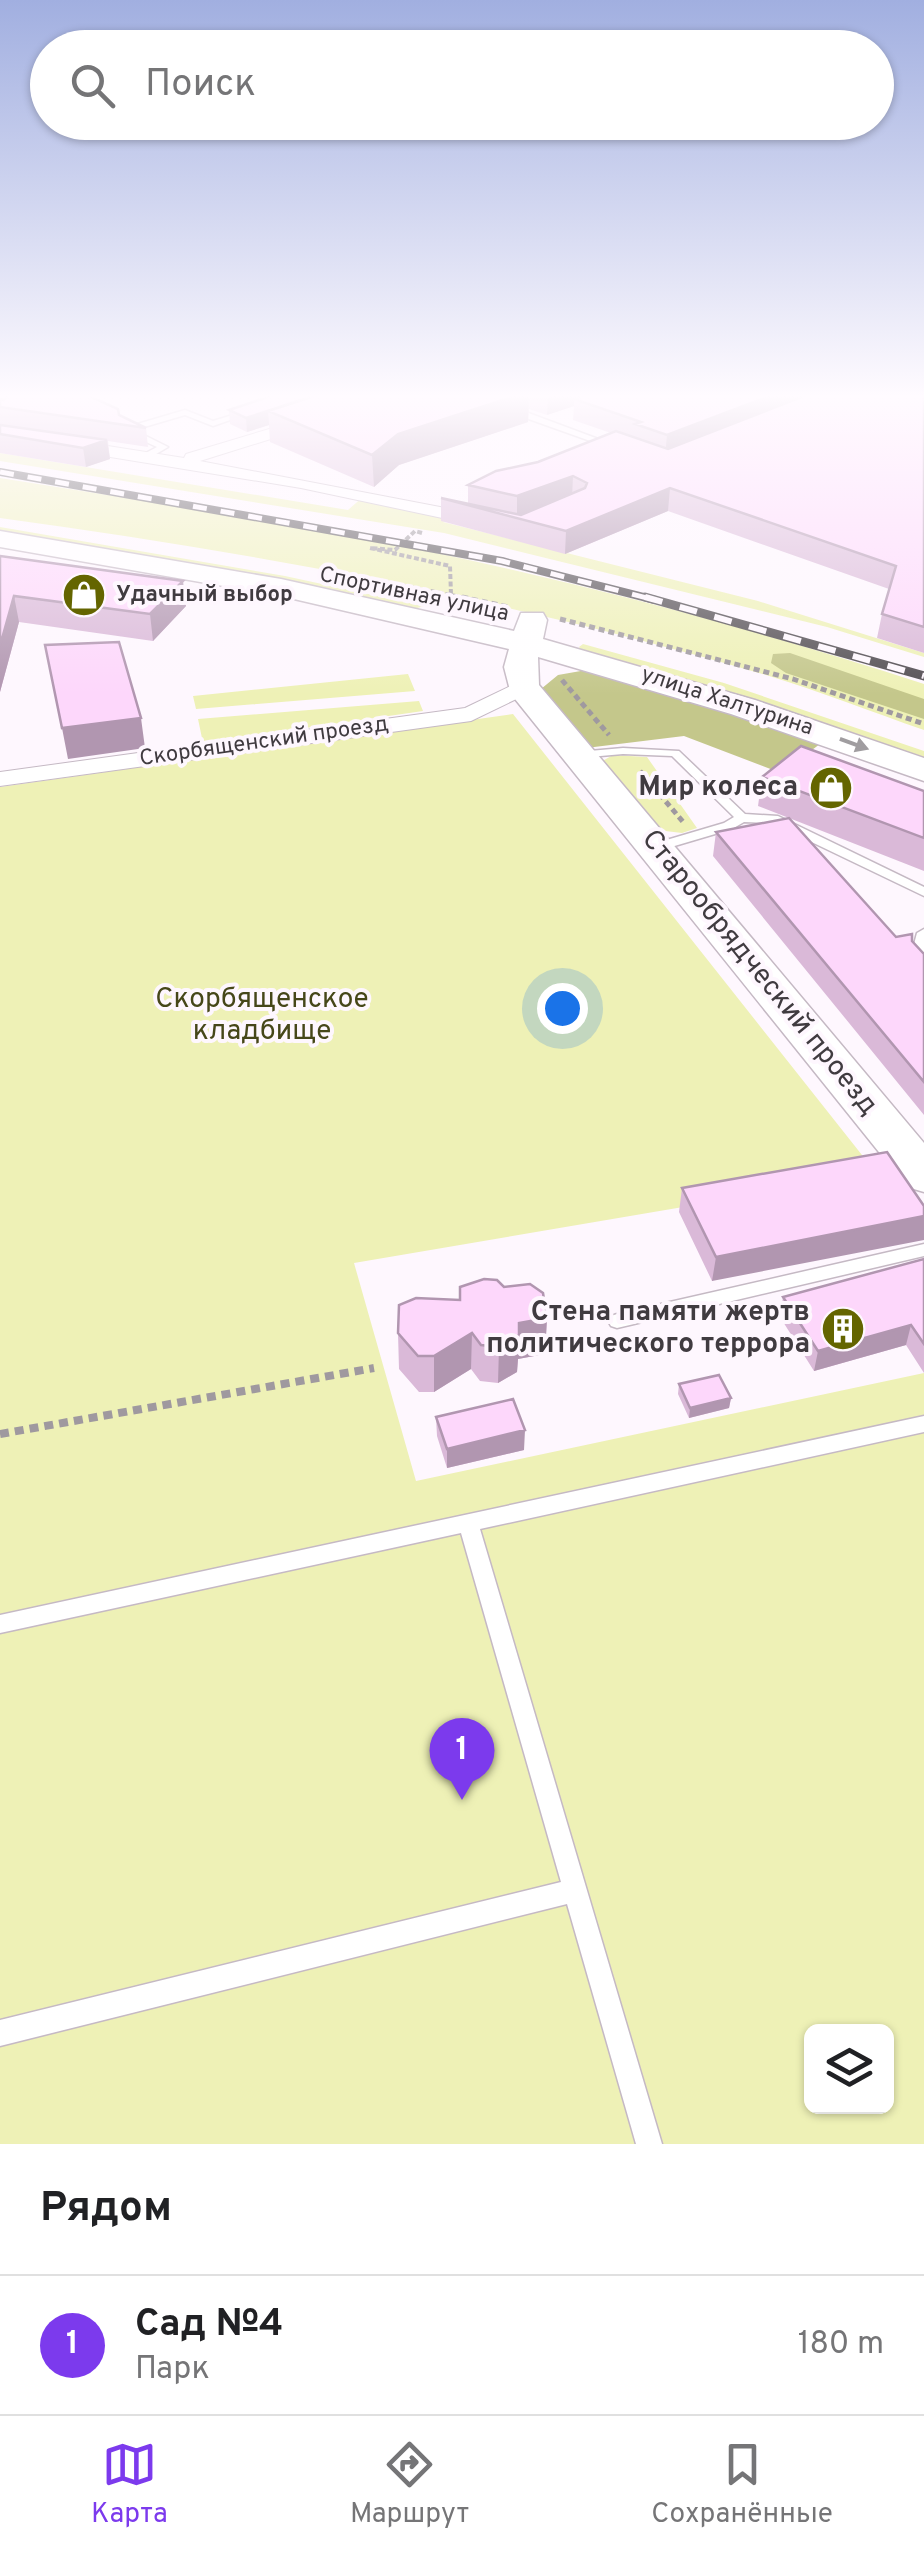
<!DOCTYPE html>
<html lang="ru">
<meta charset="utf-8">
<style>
body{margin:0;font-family:Overpass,sans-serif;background:#f2f2f2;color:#202124}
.controls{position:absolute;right:30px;bottom:30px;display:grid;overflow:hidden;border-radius:15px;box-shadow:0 2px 8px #0004}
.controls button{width:90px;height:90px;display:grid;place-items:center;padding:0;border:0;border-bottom:2px solid #e0e0e0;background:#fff;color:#202124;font:50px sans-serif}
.you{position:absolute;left:562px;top:1008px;width:35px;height:35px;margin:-25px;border:8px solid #fff;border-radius:50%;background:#1a73e8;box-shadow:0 0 0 15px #1a73e833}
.badge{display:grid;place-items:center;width:65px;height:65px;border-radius:50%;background:#7c3aed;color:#fff;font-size:32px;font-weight:700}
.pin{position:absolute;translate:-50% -82px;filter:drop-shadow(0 2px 5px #0008)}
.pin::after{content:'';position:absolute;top:52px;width:35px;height:30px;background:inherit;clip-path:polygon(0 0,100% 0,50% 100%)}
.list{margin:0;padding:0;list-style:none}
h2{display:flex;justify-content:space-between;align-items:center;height:130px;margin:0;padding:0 40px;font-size:42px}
h2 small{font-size:32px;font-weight:400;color:#757577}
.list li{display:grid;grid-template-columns:65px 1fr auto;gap:30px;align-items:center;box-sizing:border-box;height:140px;padding:0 40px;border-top:2px solid #e0e0e0}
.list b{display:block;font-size:38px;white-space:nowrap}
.list p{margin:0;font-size:32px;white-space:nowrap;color:#757577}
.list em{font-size:32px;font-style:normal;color:#757577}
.icon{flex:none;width:55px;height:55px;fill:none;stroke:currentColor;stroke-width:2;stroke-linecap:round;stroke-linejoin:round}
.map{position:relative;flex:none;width:924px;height:2144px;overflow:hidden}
.search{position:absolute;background:#fff;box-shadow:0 2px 8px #0004;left:30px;right:30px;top:30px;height:110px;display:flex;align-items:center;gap:25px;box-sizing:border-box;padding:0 35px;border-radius:55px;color:#757577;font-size:38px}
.sheet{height:270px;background:#fff}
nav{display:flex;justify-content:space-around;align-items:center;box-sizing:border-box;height:140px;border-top:2px solid #e0e0e0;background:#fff;font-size:28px;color:#757577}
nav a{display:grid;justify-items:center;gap:5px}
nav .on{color:#7c3aed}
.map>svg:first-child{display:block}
.green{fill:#eef1b6;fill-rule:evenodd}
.forest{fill:#c4c78b}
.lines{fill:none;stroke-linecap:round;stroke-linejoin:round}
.lane-casing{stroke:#c5b9c4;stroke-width:3}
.street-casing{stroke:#c5b9c4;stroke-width:2}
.secondary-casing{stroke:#c5b9c4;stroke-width:3}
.path-far2{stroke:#9f999f;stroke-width:4;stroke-dasharray:5 2.5;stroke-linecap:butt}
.path-far1{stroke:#9f999f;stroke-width:5;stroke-dasharray:6 4;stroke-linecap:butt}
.path{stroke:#9f999f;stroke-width:8;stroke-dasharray:9 6;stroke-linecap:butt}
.lane{fill:#fff;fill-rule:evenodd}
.street{fill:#fff;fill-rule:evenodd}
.secondary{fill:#fff;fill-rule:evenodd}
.rail-far1-casing{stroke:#555055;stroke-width:8}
.rail-casing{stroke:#555055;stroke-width:9}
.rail-far1{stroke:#fef7fe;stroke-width:5;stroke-dasharray:14;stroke-linecap:butt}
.rail{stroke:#fef7fe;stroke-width:6;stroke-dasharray:18;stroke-linecap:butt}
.wall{fill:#dab9d8}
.shaded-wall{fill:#b196b0}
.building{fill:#fdd7fb;stroke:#b196b0;stroke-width:2.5}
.oneway{fill:#a09da0}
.labels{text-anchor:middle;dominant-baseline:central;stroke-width:8;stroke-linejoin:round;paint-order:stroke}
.far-poi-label{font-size:22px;font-weight:bold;fill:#403b40;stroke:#fef7fe;text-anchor:start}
.far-street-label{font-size:22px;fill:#403b40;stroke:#fef7fe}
.poi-label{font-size:28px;font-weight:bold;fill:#403b40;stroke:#fef7fe;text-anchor:end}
.street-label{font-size:28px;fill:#403b40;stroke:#fef7fe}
.park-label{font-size:28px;fill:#464719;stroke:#fef7fe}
</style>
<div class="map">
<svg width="924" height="2144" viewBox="0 0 924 2144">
<rect width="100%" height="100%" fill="#fef7fe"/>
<path class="green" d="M0 453 348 510 364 496 454 515 443 522 758 601 924 653V657L827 627 444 533 0 461Z
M0 478C147 502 296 522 441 554 604 589 766 632 924 684V730C872 712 819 691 766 675 516 601 258 553 0 518Z
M0 527 285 576 424 606 411 610 0 533Z
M583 644 724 683 924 751V762L582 651 579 647Z
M408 674 415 691 196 709 193 696Z
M419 701 423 711 203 743 198 719Z
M513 714 877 1174 354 1263 416 1481 924 1373V2144H0V787ZM812 2032H886V2106H812Z
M613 755 647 757 697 828 682 833 657 830 599 763Z"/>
<path class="forest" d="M790 653 924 699V719L786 673 771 663 773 654Z
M592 669 824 741 781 773 684 736 586 748 541 689 558 675Z"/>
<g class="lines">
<g class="lane-casing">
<path id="lane" d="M509 408H515L617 446 610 448 509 412Z
M185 410 213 421 249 410 253 412 213 426 185 415 134 430 168 447 146 460H140V456L157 447 124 432V428Z
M623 748 679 751 745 814 778 816 924 887V896L772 823 744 822 732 829 661 850H653V844L724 823 734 817 672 756 623 754 578 758 572 755 578 752Z
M924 929V976L919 975 909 963 917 933Z
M924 1244V1256L617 1328 611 1326 608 1321 611 1316 617 1314Z
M924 1416V1432L480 1529 662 2144H636L567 1904 0 2046V2020L561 1882 461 1533 0 1633V1615Z"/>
</g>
<g class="street-casing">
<path id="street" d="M306 418 314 423 312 426 200 461 487 516 489 520 480 526 301 488 0 439V429L184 458 186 454Z
M523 680 531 682 534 687 531 692 471 721 0 786V772L465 708Z"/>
</g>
<g class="secondary-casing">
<path id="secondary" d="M0 531 281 579 514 631 521 613H543L547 620 543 639 755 700 924 758V781L731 714 538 657 539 685 924 1143V1192L907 1187 511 694 504 667 509 649 281 596 0 547Z"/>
</g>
<path class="path-far2" d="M422 533 415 531 395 550 370 548 450 566 451 595 474 600
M379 581 451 595"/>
<path class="path-far1" d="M462 597 509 607
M560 619 793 679 924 724
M562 680 609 735
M640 771 684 823"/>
<path class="path" d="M0 1434 374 1368"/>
<use href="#lane" class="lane"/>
<use href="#street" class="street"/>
<use href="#secondary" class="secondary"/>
<g class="rail-far1-casing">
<path id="rail-far1" d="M0 472 502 561 655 600"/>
</g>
<g class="rail-casing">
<path id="rail" d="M645 597 924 676"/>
</g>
<use href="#rail-far1" class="rail-far1"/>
<use href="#rail" class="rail"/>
</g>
<path class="wall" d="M0 394H85L119 415 146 428 148 447 108 441 110 459 86 467 0 453Z
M277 394H924V653L877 638 882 614 889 589 668 511 565 554 441 521V498L468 504V485L538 462 611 433 573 420 574 406 547 415 529 409 528 422 399 465 374 487 270 442 269 425 247 432 230 424 229 410Z
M0 556 186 606 153 641 19 622 0 692Z
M762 777 924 791V871L789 818 896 937 912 941 924 954V1115L713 856 716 832 789 818 758 806Z
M887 1152 712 1281 679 1212 682 1188Z
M924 1259V1373L906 1345 814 1371 780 1317 783 1297Z
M504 1287 547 1318 545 1354 518 1359 517 1372 498 1383 480 1381 471 1369 434 1392H419L399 1369 398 1333 460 1300Z
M679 1384 731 1398 729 1408 689 1418 678 1394Z
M436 1417 524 1450 447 1468 437 1436Z"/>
<path class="shaded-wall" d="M521 394H529L528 422 399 465 374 487 372 455 398 434Z
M548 394H586L574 399V406L547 415Z
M775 394H826L665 457 667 435Z
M268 411 269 425 247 432 246 418Z
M107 440 110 459 86 467 83 448Z
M573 476 572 498 517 519V496Z
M670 488 668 511 565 554 566 531Z
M183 581 186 606 153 641 150 614Z
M14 596 19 622 0 692V646Z
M141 718 145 748 68 759 62 728Z
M924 1216V1240L712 1281 716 1257Z
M547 1318 545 1354 518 1359 517 1372 498 1383 499 1347 519 1323Z
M911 1325 906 1345 814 1371 818 1351Z
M472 1333 471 1369 434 1392V1356Z
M731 1398 729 1408 689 1418 690 1408Z
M525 1430 524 1450 447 1468V1449Z"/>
<path class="building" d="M9 394H85L118 409 119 415 146 428 0 407V399L4 400Z
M277 394H319L246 418 229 410Z
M321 394H521L398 434 372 455 268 411Z
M588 394H775L667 435 635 424 641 422 574 399Z
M809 394H924V627L882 614 896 566 670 488 566 531 441 498 521 515 585 488 587 483 573 476 517 496 468 485 496 471 538 462 616 431 668 449Z
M0 425 107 440 83 448 0 434Z
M0 556 183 581 150 614 14 596 0 646Z
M119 642 141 718 62 728 45 645Z
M801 746 924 791V838L762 777Z
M789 818 896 937 912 934V941L924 954V1082L716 832Z
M887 1152 924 1206V1216L716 1257 682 1188Z
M924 1259V1344L911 1325 818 1351 783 1297Z
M484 1279 497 1280 504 1287 530 1284 543 1293 547 1318 519 1323V1335L499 1347 481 1345 472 1333 434 1356H418L398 1333 399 1305 416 1298 460 1300V1287Z
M719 1375 731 1398 690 1408 679 1384Z
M513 1399 525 1430 447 1449 436 1417Z"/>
<defs><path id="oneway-solid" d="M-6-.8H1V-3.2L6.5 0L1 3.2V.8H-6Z" transform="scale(2.5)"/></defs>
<use class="oneway" href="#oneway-solid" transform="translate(854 744) rotate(20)"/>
<linearGradient id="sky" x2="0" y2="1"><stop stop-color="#a1afe0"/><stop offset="0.57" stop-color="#fffbff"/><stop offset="1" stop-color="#fffbff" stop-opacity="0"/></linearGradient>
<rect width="924" height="695" fill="url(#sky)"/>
<defs>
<g id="shop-disc" transform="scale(2.25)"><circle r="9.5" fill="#646500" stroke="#fef7fe"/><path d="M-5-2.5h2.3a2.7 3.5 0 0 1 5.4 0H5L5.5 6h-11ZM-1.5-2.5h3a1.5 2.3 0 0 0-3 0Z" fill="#fff"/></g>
<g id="building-disc" transform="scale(2.25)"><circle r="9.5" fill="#646500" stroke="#fef7fe"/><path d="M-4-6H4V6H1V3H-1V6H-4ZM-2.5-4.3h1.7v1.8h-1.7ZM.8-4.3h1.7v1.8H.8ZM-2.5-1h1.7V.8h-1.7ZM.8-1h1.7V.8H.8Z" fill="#fff"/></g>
</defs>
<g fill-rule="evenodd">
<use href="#shop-disc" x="84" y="595"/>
<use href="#shop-disc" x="831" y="788"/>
<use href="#building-disc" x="843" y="1329"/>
</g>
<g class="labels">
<g class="far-poi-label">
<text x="116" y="595">Удачный выбор</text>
</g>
<g class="far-street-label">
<text transform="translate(414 595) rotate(12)">Спортивная улица</text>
<text transform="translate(727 702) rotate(18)">улица Халтурина</text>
<text transform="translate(264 742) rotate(-8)">Скорбященский проезд</text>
</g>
<g class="poi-label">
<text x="798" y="788">Мир колеса</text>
<text x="810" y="1313">Стена памяти жертв<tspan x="810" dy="32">политического террора</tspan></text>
</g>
<g class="street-label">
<text transform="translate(759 973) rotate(51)">Старообрядческий проезд</text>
</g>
<g class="park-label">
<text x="262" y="1000">Скорбященское<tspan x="262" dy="32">кладбище</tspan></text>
</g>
</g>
</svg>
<div class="controls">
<button><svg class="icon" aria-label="layers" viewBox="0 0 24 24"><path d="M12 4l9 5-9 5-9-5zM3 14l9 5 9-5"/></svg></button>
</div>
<div class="you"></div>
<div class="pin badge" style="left:462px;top:1800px">1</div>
<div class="search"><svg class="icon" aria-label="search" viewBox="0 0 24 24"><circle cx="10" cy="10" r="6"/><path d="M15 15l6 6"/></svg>Поиск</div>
</div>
<section class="sheet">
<h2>Рядом<small></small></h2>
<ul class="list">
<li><span class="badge">1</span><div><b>Сад №4</b><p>Парк</p></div><em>180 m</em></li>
</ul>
</section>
<nav>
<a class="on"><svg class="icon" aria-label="map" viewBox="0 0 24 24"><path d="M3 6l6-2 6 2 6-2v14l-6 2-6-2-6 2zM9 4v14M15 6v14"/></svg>Карта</a>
<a><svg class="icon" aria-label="directions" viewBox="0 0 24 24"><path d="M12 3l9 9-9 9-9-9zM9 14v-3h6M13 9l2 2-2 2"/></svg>Маршрут</a>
<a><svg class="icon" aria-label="saved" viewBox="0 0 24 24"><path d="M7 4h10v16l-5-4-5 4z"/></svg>Сохранённые</a>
</nav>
